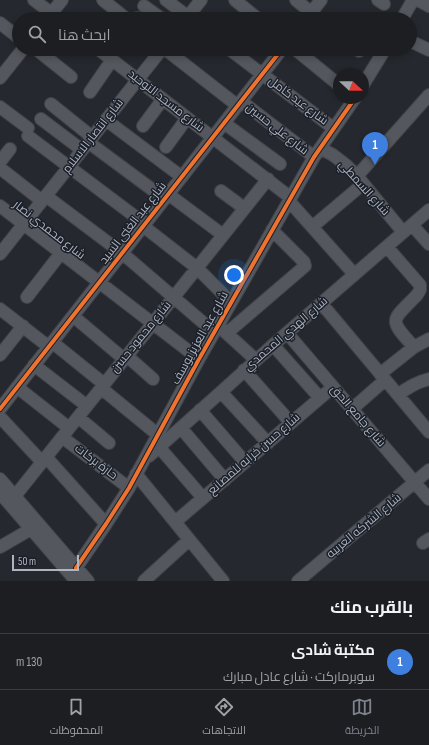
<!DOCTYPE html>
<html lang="ar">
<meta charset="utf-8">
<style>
body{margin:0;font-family:"Sofia Sans Condensed",Cairo,sans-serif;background:#292b2f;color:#f1f3f6;direction:rtl}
.compass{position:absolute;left:333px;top:68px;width:36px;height:36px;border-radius:50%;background:#1c1e22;box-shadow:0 2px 6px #0003;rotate:112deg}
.scale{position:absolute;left:12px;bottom:10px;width:67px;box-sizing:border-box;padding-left:4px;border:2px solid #aeb4c0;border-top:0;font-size:11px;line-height:14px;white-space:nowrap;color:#aeb4c0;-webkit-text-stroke:3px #1a1f28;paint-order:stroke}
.you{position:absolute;left:234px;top:275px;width:14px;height:14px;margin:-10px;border:3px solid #fff;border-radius:50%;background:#1a73e8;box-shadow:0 0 0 6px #1a73e833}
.badge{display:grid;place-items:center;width:26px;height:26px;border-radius:50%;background:#7e838d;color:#fff;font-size:13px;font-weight:700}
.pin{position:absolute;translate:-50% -33px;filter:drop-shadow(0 1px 2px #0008)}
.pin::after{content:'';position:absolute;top:21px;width:14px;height:12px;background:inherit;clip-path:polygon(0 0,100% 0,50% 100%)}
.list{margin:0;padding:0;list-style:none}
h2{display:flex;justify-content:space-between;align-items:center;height:52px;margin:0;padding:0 16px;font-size:17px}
h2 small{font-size:13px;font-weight:400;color:#a0a2a5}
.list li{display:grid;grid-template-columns:26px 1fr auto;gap:12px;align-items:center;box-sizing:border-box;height:56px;padding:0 16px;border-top:1px solid #3a3c40}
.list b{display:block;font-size:15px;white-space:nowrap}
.list p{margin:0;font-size:13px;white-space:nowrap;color:#a0a2a5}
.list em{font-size:13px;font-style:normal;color:#a0a2a5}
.icon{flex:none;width:22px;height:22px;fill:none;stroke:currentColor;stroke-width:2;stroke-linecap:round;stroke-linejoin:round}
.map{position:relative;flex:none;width:429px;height:581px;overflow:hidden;direction:ltr}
.search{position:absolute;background:#1c1e22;box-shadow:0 2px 6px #0003;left:12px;right:12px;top:12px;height:44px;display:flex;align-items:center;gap:10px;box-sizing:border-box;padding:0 14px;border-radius:22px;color:#a0a2a5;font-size:15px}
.sheet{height:108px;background:#1c1e22}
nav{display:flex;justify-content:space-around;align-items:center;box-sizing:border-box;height:56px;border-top:1px solid #3a3c40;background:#1c1e22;font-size:11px;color:#a0a2a5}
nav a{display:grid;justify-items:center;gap:2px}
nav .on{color:#7e838d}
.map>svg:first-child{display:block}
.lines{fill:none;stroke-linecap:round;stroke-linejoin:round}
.minor-casing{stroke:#414348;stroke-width:14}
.minor{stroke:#54575d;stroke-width:12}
.cycleway-casing{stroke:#1a1f28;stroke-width:6}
.cycleway{stroke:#ef722f;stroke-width:4}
.labels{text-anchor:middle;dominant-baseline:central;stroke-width:3;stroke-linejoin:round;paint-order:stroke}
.street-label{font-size:12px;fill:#aeb4c0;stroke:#1a1f28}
</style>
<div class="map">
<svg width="429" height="581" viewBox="0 0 429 581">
<rect width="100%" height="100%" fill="#25282e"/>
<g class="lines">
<g class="minor-casing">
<path id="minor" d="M34 0 59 19
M103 0 124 17
M166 0 191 19
M235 0 258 19
M296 0 319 19
M378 0 384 4
M418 0 429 6
M144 6 162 19
M307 18 321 0
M47 19 62 0
M136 19 137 18
M186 19 201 0
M402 19 413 0
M0 23 19 38
M410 41 429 50
M36 49 71 77
M98 49 291 198
M165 49 238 106
M229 49 333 128
M295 49 339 85
M356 49 359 51
M0 78 23 49
M363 85 385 49
M90 92 112 60
M241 101 314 157
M51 104 92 137
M0 107 28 128
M41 119 82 150
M106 120 182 177
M224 123 280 164
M143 126 163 99
M28 136 145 224
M88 142 165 199
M166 147 187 118
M320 148 333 155 346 165 357 176 403 232
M0 162 10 149
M0 168 42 201
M357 176 429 95
M221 191 244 208
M168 194 223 235
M46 196 122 253 214 332
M289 201 354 274
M0 206 199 359
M412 225 429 244
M143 226 197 268 231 302
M312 227 363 184
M387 247 420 285V290L417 295C392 321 387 318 414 347
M0 254 162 49
M27 297 61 253
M321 303 429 432
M0 309 49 347
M73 316 124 359
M222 329 256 360
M227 333 305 266 304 262 272 230
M287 333 429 499
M52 342 104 384
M273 345 320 398
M0 355 23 326
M127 356 153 379
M34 365 87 406
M244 370 291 423
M380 374 414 347 429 339
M17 387 69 428
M101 388 157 434
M221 392 268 443
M398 395C408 387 417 382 429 379
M0 409 282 49
M352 409 385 380
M200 410 245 462
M0 417 42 462
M78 417 109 443
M181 428 225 480
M62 437 129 488
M159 447 203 498
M149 456 221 392 273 345 429 210
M46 457 106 524
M136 474 223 581
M0 479 88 581
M0 493 76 581
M15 496 268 179
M175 522 333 387
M423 543 429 539
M0 547 31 529
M76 568 106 524 129 488 199 359 314 157 355 98
M144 581 189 540
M298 581 429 470"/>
</g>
<use href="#minor" class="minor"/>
<g class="cycleway-casing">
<path id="cycleway" d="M0 409 282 49
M76 568 106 524 129 488 199 359 314 157 355 98"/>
</g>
<use href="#cycleway" class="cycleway"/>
</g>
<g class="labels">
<g class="street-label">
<text transform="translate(166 101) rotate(38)">شارع مسجد التوحيد</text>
<text transform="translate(298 101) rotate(37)">شارع عيد كامل</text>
<text transform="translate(277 129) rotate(38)">شارع علي حسين</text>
<text transform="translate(93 136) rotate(-52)">شارع انتصار الاسلام</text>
<text transform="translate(364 188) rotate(48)">شارع السمطي</text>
<text transform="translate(133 223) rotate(-52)">شارع عبد الغنى السيد</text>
<text transform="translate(49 230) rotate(38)">شارع محمدي نصار</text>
<text transform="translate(286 334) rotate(-41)">شارع الهدي المحمدي</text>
<text transform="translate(141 337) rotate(-51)">شارع محمود حسن</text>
<text transform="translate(200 338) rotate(-61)">شارع عبد العزيز يوسف</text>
<text transform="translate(358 416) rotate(49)">شارع جامع الحق</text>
<text transform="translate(254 454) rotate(-41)">شارع حسن خرابه للمصانع</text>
<text transform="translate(96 462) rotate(37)">حارة بركات</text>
<text transform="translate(364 526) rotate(-40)">شارع الشركه العربيه</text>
</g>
</g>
</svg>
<svg class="compass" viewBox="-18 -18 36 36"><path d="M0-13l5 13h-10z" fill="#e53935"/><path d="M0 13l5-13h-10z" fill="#a0a2a5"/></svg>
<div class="scale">50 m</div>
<div class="you"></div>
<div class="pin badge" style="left:375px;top:165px;background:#3f7fe0">1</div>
<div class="search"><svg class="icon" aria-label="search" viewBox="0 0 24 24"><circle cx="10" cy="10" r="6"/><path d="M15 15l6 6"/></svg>ابحث هنا</div>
</div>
<section class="sheet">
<h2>بالقرب منك<small></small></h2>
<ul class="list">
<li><span class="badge" style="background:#3f7fe0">1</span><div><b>مكتبة شادى</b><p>سوبرماركت · شارع عادل مبارك</p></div><em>130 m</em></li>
</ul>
</section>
<nav>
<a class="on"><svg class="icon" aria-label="map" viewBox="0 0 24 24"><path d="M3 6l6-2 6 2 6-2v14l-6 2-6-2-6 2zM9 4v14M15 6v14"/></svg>الخريطة</a>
<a><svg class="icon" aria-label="directions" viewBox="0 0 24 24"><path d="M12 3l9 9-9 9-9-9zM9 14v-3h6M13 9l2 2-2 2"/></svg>الاتجاهات</a>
<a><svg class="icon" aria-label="saved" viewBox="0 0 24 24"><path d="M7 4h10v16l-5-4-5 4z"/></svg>المحفوظات</a>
</nav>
